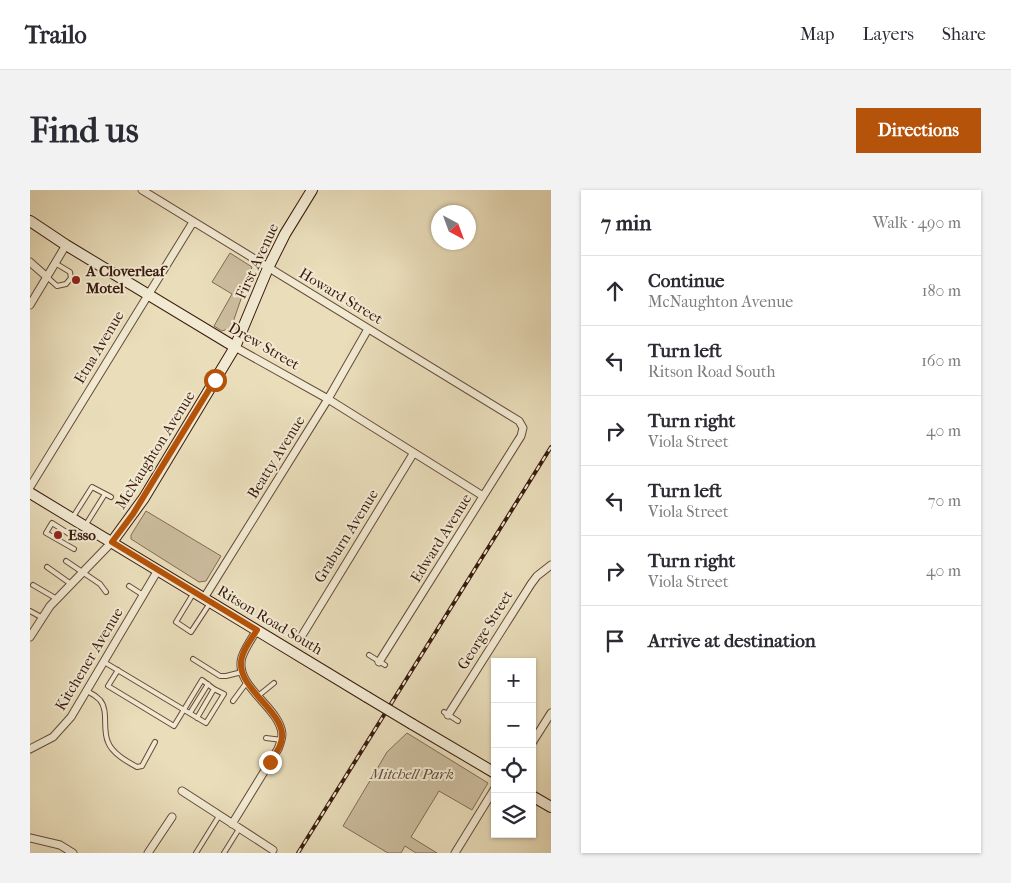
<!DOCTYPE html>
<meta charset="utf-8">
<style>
body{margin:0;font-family:"IM FELL French Canon",serif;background:#f2f2f3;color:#2b2b33}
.controls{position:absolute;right:15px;bottom:15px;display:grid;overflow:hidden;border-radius:0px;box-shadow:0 1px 4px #0004}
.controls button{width:45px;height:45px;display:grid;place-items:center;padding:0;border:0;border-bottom:1px solid #e1e1e2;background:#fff;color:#2b2b33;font:25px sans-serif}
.compass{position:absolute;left:401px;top:15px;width:45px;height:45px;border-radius:50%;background:#fff;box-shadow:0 1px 4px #0004;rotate:139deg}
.stop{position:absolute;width:15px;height:15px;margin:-11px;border:4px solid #b45309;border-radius:50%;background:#fff}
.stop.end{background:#b45309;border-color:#fff;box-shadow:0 1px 5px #0008}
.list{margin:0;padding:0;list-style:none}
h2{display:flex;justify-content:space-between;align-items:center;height:65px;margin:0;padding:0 20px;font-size:21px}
h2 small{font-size:16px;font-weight:400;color:#7c7c81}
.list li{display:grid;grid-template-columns:32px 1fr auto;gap:15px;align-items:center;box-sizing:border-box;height:70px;padding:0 20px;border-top:1px solid #e1e1e2}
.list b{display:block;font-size:19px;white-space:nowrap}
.list p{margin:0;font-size:16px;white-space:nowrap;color:#7c7c81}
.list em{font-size:16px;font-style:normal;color:#7c7c81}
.icon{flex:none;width:28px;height:28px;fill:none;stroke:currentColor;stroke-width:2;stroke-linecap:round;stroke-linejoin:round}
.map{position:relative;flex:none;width:521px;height:663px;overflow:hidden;border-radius:0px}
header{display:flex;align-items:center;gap:30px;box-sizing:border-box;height:70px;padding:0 25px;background:#fff;border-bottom:1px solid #e1e1e2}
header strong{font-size:24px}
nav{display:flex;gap:28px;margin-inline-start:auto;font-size:18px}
.intro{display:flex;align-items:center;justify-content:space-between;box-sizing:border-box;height:120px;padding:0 30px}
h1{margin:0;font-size:35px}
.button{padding:12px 22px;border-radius:0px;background:#b45309;color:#fff;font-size:18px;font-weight:700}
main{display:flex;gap:30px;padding:0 30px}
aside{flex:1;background:#fff;border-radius:0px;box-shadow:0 1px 4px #0004}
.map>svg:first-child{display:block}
.green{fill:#cbbc9d;stroke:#826b55}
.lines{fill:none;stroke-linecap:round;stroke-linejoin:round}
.service-casing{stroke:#654b38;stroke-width:6}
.minor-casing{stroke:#654b38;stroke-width:9}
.secondary-casing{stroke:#391a0d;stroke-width:12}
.service{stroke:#f1e9d2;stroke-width:4}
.minor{stroke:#f1e9d2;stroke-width:7}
.secondary{stroke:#f1e9d2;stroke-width:10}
.rail-casing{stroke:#391a0d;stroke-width:4}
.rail{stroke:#f1e9d2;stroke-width:2;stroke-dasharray:5.5;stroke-linecap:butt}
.secondary-bridge-casing{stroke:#391a0d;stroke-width:12;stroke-linecap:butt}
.secondary-bridge{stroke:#f1e9d2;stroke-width:10}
.route{stroke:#b45309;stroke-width:6}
.poi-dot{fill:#8f2418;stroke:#f1e9d2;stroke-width:2}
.labels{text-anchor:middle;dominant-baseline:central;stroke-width:4;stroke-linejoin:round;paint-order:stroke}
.street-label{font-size:15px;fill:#391a0d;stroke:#f1e9d2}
.poi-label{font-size:15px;font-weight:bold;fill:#391a0d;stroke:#f1e9d2;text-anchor:start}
.park-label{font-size:15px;font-style:italic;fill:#654b38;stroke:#f1e9d2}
</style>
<header>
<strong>Trailo</strong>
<nav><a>Map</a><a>Layers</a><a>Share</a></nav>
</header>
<div class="intro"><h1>Find us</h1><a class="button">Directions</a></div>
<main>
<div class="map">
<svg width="521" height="663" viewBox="0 0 521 663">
<rect width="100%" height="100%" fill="#e9ddba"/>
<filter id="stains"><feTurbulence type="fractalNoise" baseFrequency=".004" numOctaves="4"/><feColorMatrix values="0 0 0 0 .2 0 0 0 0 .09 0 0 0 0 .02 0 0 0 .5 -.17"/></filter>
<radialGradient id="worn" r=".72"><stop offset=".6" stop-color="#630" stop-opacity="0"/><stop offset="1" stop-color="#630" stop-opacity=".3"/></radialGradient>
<path class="green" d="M200 63 222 77 201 138 192 141 184 136 202 104 182 92Z
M116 321 191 366 176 391 169 392 101 349V345Z
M377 543 458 593 442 620 409 601 381 647 407 663H386L375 656 371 663H358L313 636 357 562Z"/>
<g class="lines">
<g class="service-casing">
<path id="service" d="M17 87 27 96 36 94 41 88 40 82 25 73
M43 327 62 297 81 307
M55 336 75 304
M41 345 22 333 16 343 44 359
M36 371 70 394 76 402
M17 377 41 394
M3 395 27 409
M99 396 113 405
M163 404 146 432 161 442 180 413
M0 421 11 427
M339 465 355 475
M163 469 190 486H196L212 482
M74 472 176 533 194 504 184 499 167 528
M88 480 78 496 144 536 172 490 184 499
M57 501C61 503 66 506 70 510 79 521 72 539 78 552 82 563 96 571 107 577L112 576 125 552
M228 506 244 493
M203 511 217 492
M414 522 428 531
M160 523 178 494
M236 548 252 550
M233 568 240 572
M166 663 189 626
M194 663 209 639"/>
</g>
<g class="minor-casing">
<path id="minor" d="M112 0 489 231 493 238 491 246 349 472
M0 72 17 87
M0 115 36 55
M205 157 298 209 453 306
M0 297 163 32
M174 408 298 209 338 139
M273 444 383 264
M0 447 20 416 82 352
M418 525 501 394 507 386 521 375
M502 553 521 523
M0 559 23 547 41 527 128 380
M152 601 243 660
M202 634 248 559C250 554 252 549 252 544 250 517 203 496 212 467 215 458 222 448 227 440
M0 648 30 655 43 663
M118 663 142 627
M425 663 465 598"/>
</g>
<g class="secondary-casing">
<path id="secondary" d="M0 31 36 55 205 157
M0 303 337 507
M82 352 114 308 205 157 238 78 255 44 282 0
M382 534 465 583
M502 606 521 617"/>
</g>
<use href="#service" class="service"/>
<use href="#minor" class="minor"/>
<use href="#secondary" class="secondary"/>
<g class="rail-casing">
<path id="rail" d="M268 663 521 257"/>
</g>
<use href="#rail" class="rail"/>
<g class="secondary-bridge-casing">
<path id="secondary-bridge" d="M337 507 382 534"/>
</g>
<use href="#secondary-bridge" class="secondary-bridge"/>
</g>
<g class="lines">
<path class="route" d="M185 190 103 324 82 352 227 440C222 448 214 458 212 467 203 495 251 519 252 544 253 555 245 564 240 572"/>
</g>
<g class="poi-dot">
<circle cx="46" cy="90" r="5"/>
<circle cx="28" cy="345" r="5"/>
</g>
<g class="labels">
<g class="street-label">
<text transform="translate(227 71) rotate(-65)">First Avenue</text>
<text transform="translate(311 106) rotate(31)">Howard Street</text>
<text transform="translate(234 156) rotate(30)">Drew Street</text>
<text transform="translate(69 157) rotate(-59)">Etna Avenue</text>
<text transform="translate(125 260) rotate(-58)">McNaughton Avenue</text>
<text transform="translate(246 267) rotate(-58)">Beatty Avenue</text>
<text transform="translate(316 346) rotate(-58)">Graburn Avenue</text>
<text transform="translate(411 348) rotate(-58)">Edward Avenue</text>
<text transform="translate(240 430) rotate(31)">Ritson Road South</text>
<text transform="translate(455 440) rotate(-58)">George Street</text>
<text transform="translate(59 469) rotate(-59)">Kitchener Avenue</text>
</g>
<g class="poi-label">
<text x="56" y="81">A Cloverleaf<tspan x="56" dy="17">Motel</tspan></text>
<text x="38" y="345">Esso</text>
</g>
<g class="park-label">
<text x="382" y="584">Mitchell Park</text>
</g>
</g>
<rect width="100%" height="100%" filter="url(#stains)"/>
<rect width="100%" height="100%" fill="url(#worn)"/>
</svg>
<div class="controls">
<button>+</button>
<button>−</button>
<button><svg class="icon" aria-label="locate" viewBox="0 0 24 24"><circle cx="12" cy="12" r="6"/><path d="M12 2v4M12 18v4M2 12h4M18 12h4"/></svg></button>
<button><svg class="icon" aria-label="layers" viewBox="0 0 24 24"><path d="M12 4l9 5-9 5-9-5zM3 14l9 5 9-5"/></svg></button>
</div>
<svg class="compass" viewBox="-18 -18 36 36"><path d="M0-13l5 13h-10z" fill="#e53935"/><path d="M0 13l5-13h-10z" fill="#7c7c81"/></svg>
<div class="stop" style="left:185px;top:190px"></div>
<div class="stop end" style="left:240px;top:572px"></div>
</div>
<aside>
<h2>7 min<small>Walk · 490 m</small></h2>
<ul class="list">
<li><svg class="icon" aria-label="ahead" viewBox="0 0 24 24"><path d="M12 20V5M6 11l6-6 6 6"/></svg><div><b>Continue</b><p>McNaughton Avenue</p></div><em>180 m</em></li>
<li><svg class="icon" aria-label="left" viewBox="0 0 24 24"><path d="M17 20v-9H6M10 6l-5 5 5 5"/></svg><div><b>Turn left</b><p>Ritson Road South</p></div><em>160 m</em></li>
<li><svg class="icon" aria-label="right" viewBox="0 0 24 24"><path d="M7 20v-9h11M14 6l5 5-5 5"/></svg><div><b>Turn right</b><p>Viola Street</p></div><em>40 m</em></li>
<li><svg class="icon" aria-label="left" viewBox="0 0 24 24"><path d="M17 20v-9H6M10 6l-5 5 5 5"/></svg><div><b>Turn left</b><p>Viola Street</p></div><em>70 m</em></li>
<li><svg class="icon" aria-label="right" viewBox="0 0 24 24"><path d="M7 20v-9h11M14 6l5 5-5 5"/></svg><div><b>Turn right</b><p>Viola Street</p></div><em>40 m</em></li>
<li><svg class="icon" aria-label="arrive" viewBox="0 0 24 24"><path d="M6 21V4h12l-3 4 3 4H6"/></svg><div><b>Arrive at destination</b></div></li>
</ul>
</aside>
</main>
